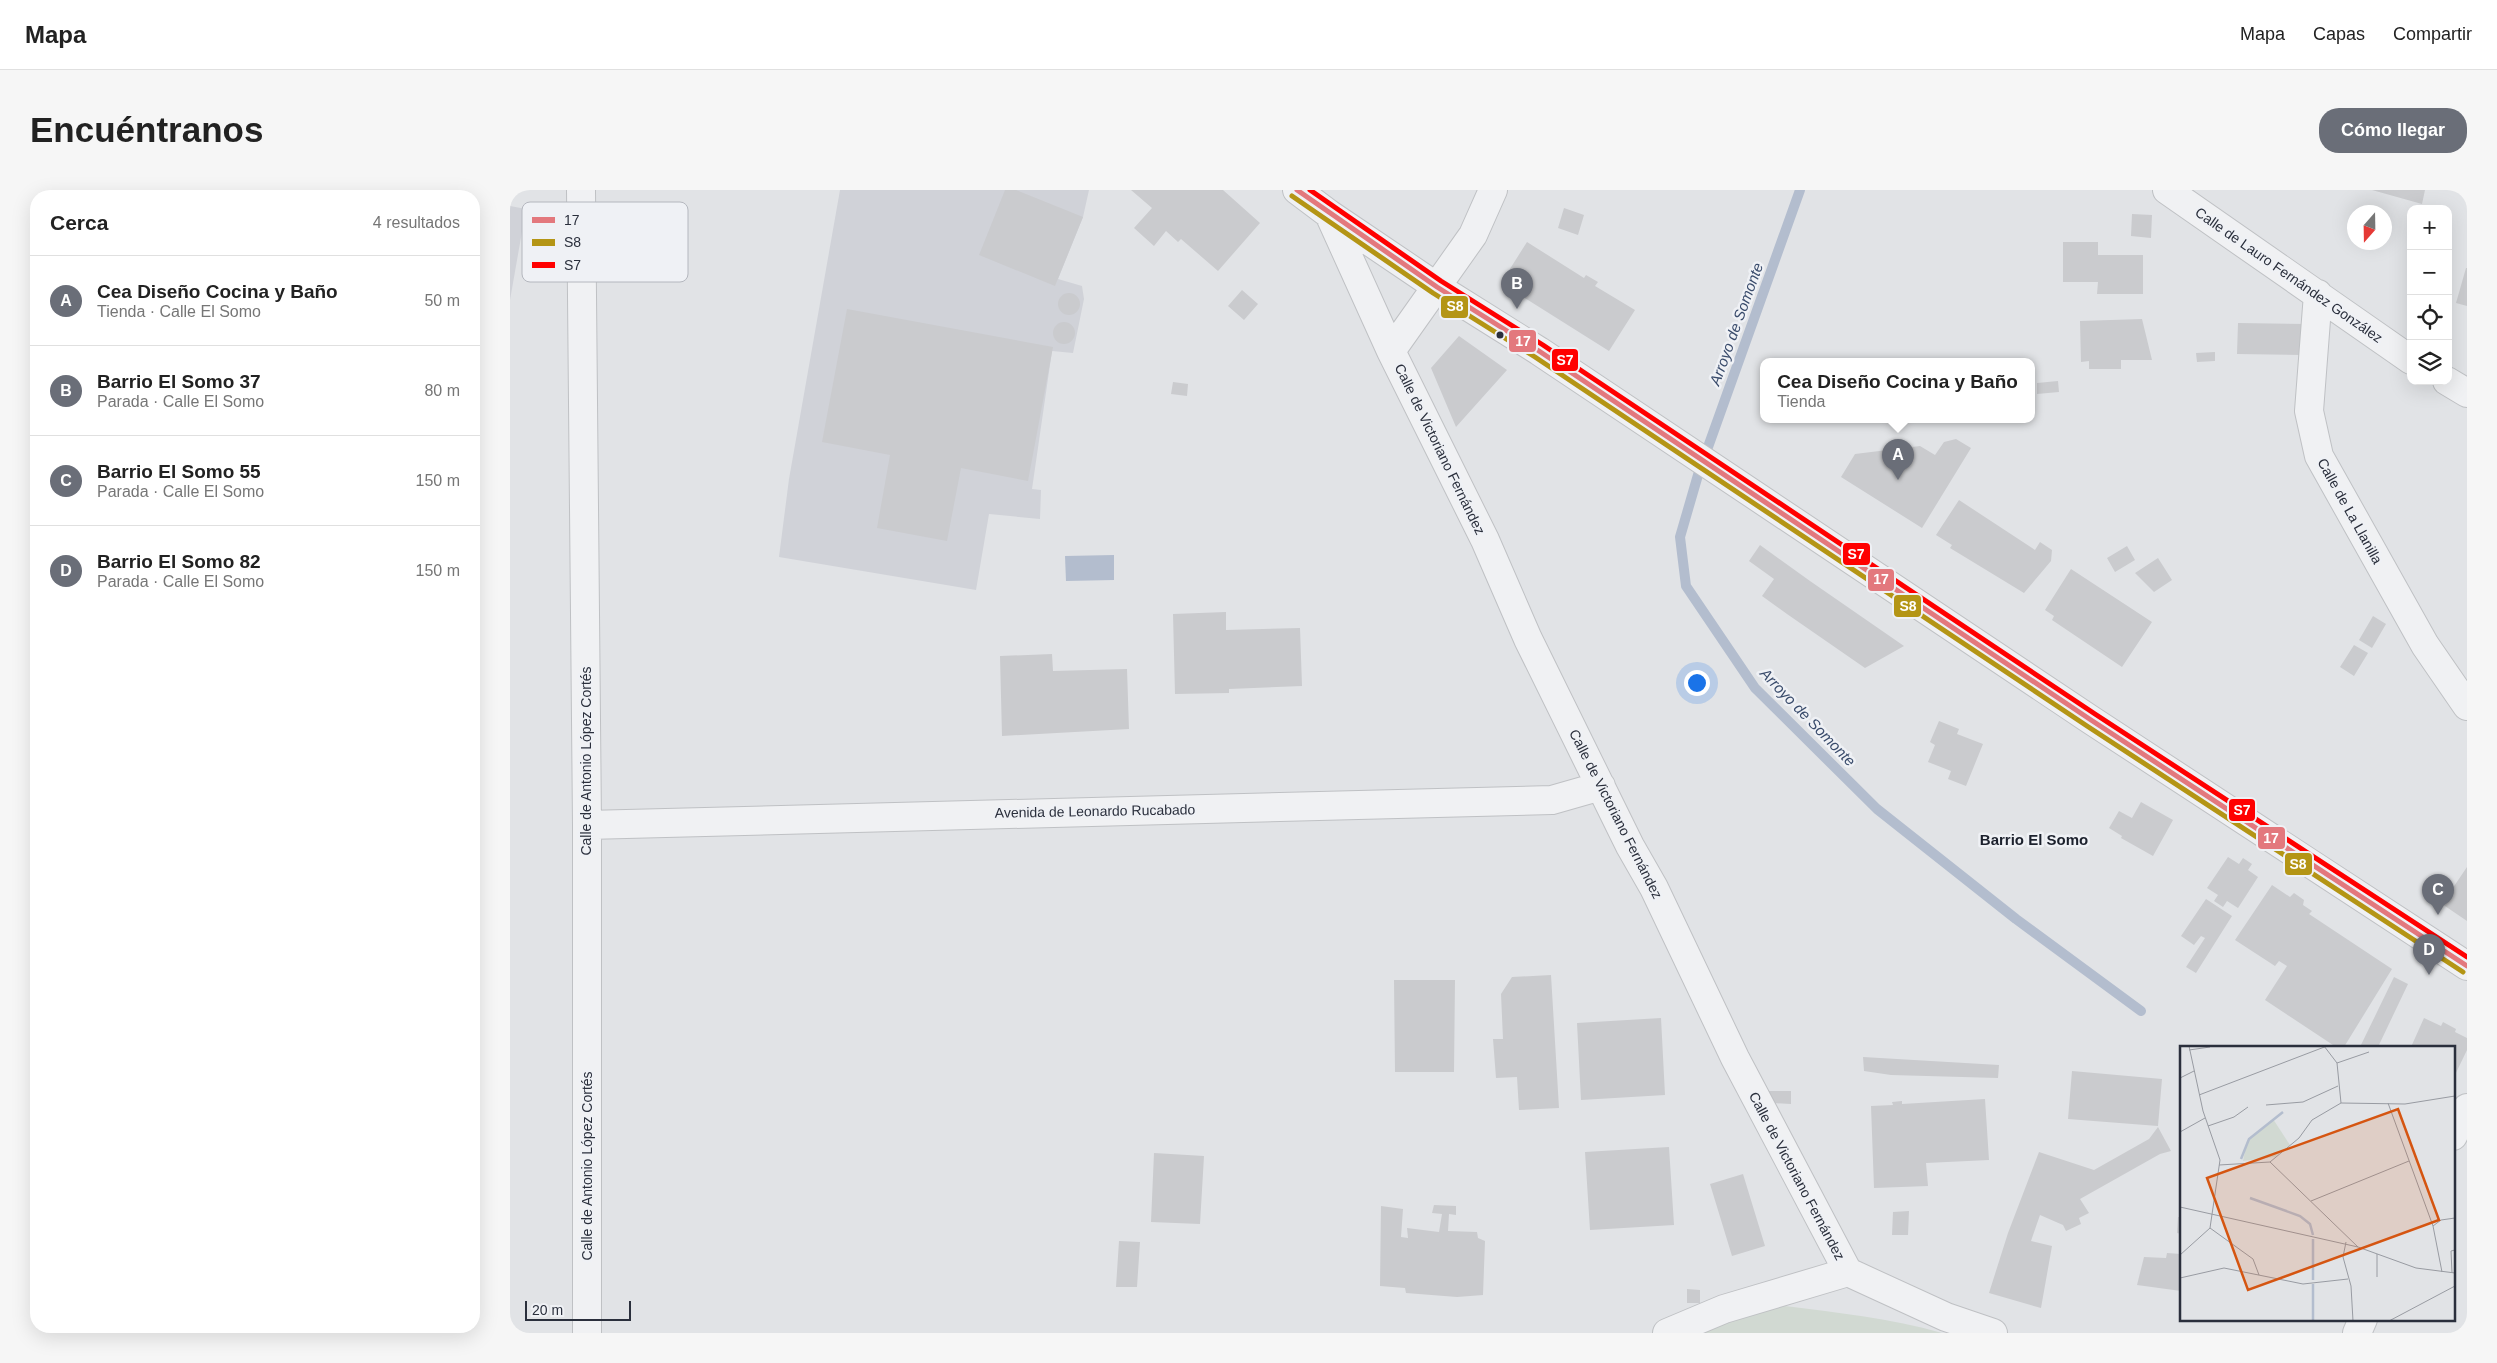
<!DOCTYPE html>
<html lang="es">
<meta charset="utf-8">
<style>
body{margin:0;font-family:Arial,sans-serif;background:#f6f6f6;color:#222}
.controls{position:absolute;right:15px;top:15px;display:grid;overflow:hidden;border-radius:10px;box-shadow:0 5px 20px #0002}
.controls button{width:45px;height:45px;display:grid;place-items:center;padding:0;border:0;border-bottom:1px solid #e0e0e0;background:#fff;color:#222;font:25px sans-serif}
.compass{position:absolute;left:1837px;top:15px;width:45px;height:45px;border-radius:50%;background:#fff;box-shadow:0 5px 20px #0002;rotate:200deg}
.scale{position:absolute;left:15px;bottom:12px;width:106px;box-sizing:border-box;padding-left:5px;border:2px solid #2a2f3c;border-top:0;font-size:14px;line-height:18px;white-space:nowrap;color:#2a2f3c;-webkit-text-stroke:4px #eff1f5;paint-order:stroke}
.you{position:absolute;left:1186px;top:492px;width:18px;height:18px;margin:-12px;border:4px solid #fff;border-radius:50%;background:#1a73e8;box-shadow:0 0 0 8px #1a73e833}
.badge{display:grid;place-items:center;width:32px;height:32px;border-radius:50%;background:#6a6e78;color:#fff;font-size:16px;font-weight:700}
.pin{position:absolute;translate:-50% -41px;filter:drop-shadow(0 1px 2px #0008)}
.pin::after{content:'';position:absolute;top:26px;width:18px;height:15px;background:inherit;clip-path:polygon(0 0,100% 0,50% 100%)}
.popup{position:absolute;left:1250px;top:168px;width:275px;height:65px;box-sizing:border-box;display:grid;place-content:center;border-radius:10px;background:#fff;filter:drop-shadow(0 1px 4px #0005);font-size:16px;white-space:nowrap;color:#767676}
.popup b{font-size:19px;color:#222}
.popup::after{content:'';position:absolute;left:50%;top:100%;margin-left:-10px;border:10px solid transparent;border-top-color:#fff}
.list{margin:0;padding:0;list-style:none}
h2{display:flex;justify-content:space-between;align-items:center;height:65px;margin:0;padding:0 20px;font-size:21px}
h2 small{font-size:16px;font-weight:400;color:#767676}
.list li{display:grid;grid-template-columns:32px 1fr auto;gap:15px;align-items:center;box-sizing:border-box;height:90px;padding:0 20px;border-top:1px solid #e0e0e0}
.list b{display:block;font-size:19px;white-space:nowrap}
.list p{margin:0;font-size:16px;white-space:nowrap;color:#767676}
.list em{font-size:16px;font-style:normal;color:#767676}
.icon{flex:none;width:28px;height:28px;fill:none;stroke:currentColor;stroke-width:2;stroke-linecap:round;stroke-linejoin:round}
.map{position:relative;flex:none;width:1957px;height:1143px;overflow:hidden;border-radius:20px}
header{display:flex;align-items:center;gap:30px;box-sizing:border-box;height:70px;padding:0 25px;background:#fff;border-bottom:1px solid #e0e0e0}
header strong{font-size:24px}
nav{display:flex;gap:28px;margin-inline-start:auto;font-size:18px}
.intro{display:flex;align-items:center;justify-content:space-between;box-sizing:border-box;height:120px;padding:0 30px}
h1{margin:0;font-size:35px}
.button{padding:12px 22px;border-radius:20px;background:#6a6e78;color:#fff;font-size:18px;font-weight:700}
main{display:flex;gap:30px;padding:0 30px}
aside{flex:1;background:#fff;border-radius:20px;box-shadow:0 5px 20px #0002}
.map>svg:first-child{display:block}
.built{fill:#d0d2d8}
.green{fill:#d1d9d2}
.water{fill:#b3bdce}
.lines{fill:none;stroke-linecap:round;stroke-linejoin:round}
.stream{stroke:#b3bdce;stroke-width:10}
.building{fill:#cacbce}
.minor-casing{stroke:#bfc1c4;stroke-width:30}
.minor{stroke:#f0f1f3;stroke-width:28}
.bus-1-casing{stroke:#eff1f5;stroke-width:9}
.bus-2-casing{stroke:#eff1f5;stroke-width:9}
.bus-3-casing{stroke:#eff1f5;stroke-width:9}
.bus-1{stroke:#e3787d;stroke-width:5}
.bus-2{stroke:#b49515;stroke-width:5}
.bus-3{stroke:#f00;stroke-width:5}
.bus-dot{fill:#2a2f3c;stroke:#eff1f5;stroke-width:2}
.labels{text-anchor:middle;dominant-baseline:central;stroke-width:5;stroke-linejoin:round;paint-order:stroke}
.street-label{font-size:14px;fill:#2a2f3c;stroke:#eff1f5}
.water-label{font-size:15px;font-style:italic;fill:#394b6b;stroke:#eff1f5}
.neighbourhood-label{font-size:15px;font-weight:bold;fill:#1c212d;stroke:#eff1f5}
.inset-river{fill:none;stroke:#b3bdce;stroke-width:2.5}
.inset-road{fill:none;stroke:#989ba2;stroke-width:1}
.view{fill:#d55511;fill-opacity:0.15;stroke:#d55511;stroke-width:2.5}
.inset-edge{fill:none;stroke:#2a2f3c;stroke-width:2.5}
.key{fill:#eff1f5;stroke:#b4b7be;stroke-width:1}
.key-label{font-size:14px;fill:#2a2f3c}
.line-badge{stroke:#eff1f5;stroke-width:2}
.badge-label{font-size:14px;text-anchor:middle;font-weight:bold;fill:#fff}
</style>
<header>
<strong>Mapa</strong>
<nav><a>Mapa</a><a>Capas</a><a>Compartir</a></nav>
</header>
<div class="intro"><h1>Encuéntranos</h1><a class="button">Cómo llegar</a></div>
<main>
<aside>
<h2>Cerca<small>4 resultados</small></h2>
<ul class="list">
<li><span class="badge">A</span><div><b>Cea Diseño Cocina y Baño</b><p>Tienda · Calle El Somo</p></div><em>50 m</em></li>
<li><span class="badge">B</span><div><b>Barrio El Somo 37</b><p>Parada · Calle El Somo</p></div><em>80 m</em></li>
<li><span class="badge">C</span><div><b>Barrio El Somo 55</b><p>Parada · Calle El Somo</p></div><em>150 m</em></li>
<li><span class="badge">D</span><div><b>Barrio El Somo 82</b><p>Parada · Calle El Somo</p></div><em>150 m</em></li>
</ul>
</aside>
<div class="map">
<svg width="1957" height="1143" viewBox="0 0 1957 1143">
<rect width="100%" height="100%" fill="#e1e3e6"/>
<path class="built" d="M330 0H579L573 27 548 89 572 96 574 109 563 163 542 161 522 299 531 300 530 329 479 324 466 400 269 367 279 289Z
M0 16 16 19 0 110Z"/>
<path class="green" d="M1275 1116C1329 1123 1380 1128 1432 1143H1168L1212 1130Z"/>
<path class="water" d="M604 365V390L556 391 555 366Z"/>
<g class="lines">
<path class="stream" d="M1290 0 1188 285 1170 347 1176 396 1245 498 1367 619 1506 729 1631 821"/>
</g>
<path class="building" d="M495 0H506L573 27 545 96 469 65Z
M621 0H713L750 33 708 81 671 49 668 52 656 41 644 56 624 38 642 18Z
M1862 0H1915L1912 14Z
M1054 18 1074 25 1068 45 1048 38Z
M1622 24 1642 25 1641 48 1621 46Z
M1017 52 1074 88 1076 85 1088 92 1085 96 1125 120 1099 161 991 93Z
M1553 52H1588V65H1633V104H1587L1588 92H1553Z
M1956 78H1957V116L1946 113Z
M732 100 748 114 734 130 718 116Z
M548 114a11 11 0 1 1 22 0a11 11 0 1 1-22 0Z
M337 119 543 157 518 291 451 278 437 351 367 338 380 265 312 252Z
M1632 129 1642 170H1611V179H1579V171L1571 172 1570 131Z
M543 143a11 11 0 1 1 22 0a11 11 0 1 1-22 0Z
M1728 133 1796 134 1792 165 1727 164Z
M949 146 997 180 946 237 921 178Z
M1705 162V171L1687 172 1686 163Z
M1548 191 1549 202 1527 204V193Z
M663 192 678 194 677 206 661 204Z
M1446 249 1461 258 1412 338 1331 287 1345 264 1410 256 1425 265 1434 252Z
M1449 310 1525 360 1530 352 1542 360 1541 371 1514 403 1440 358 1442 355 1426 345Z
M1250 355 1300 391 1394 456 1355 478 1277 424 1252 406 1264 389 1239 371Z
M1617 356 1625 370 1605 382 1597 368Z
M1648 368 1662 390 1644 402 1625 383Z
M1561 379 1642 432 1612 477 1542 430 1544 426 1535 420Z
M716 422V440L790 438 792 496 719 499V503L665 504 663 424Z
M1863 426 1876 434 1862 458 1849 450Z
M1844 455 1858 463 1844 486 1830 477Z
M542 464 543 481 617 479 619 539 492 546 490 466Z
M1429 531 1449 539 1447 544 1473 554 1456 596 1438 589 1441 581 1418 572 1425 555 1420 552Z
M1631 612 1663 630 1643 666 1611 648 1612 646 1599 638 1609 621 1622 628Z
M1718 667 1729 674 1733 668 1742 674 1738 680 1748 687 1728 718 1717 711 1713 717 1704 711 1708 705 1697 698Z
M1957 677V731L1932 714Z
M1762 695 1780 707 1784 703 1794 710 1793 715 1802 721 1799 724 1882 779 1834 857H1826L1755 810 1777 776 1769 771 1765 776 1725 750Z
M1696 709 1722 726 1686 783 1676 777 1695 748 1691 746 1684 755 1671 746Z
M1041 785 1049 918 1009 920 1007 887 986 888 983 849H993L991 804 1002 787Z
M1884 787 1898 794 1868 857H1850Z
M884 790H945L944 882H885Z
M1151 828 1155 905 1071 910 1067 833Z
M1914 828 1931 836 1933 832 1946 839 1945 842 1957 848V860L1943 889V857H1901Z
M1353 867 1489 875 1488 888 1381 885 1354 881Z
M1562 881 1652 889 1648 936 1558 929Z
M1257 901H1281V914L1263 913Z
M1475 909 1479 970 1416 973 1418 996 1364 998 1361 916 1383 915 1382 912 1392 911V914Z
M1648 937 1661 961 1650 964 1570 1009 1579 1023 1569 1028 1571 1034 1556 1041 1553 1035 1530 1025 1521 1051 1542 1056 1531 1118 1479 1103 1498 1043 1529 962 1584 980 1639 949Z
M1159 957 1164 1035 1080 1040 1075 962Z
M644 963 694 966 690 1034 641 1032Z
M1233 984 1255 1056 1222 1066 1200 994Z
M924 1015 946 1016V1025L939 1024 938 1041 967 1042 968 1048 975 1051 973 1105 947 1107 896 1103 895 1098 870 1096 871 1016 893 1019 891 1047 898 1048 897 1038 929 1042 932 1024 922 1023Z
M1399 1021 1398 1045H1382L1383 1022Z
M1668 1027H1671V1044L1667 1043Z
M609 1051 630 1052 627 1097H606Z
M1657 1063 1671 1064V1101L1627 1095 1634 1067 1656 1068Z
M1177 1099 1190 1100V1113H1177Z"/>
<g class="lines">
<g class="minor-casing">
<path id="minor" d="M71 0 77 635V1143
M787 0 819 24 927 97 1029 161 1581 530 1957 776
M1657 0 1901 170
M819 24 881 161 975 350 1018 449 1120 656 1144 698 1225 868 1338 1082 1436 1127 1483 1143
M1808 104 1799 221 1809 266 1915 455 1957 516
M881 161 963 45 983 0
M1937 191 1957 203
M77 635 1042 610 1091 596
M1943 946 1957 918
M1157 1143 1214 1119 1338 1082
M1847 1143 1853 1129"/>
</g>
<use href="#minor" class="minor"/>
<g class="bus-1-casing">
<path id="bus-1" d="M787 0 927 97 1029 161 1581 530 1957 776"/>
</g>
<g class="bus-2-casing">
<path id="bus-2" d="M782 6 923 103 1025 167 1577 536 1953 782"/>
</g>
<g class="bus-3-casing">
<path id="bus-3" d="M800 0 931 91 1033 155 1585 524 1957 767"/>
</g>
<use href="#bus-1" class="bus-1"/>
<use href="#bus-2" class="bus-2"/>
<use href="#bus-3" class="bus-3"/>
</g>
<circle class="bus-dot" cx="990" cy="145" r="4.5"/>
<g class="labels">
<g class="street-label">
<text transform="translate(1779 85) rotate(35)">Calle de Lauro Fernández González</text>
<text transform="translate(930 259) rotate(64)">Calle de Victoriano Fernández</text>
<text transform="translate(1840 321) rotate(61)">Calle de La Llanilla</text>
<text transform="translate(76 571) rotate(-90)">Calle de Antonio López Cortés</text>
<text transform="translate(585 621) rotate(-1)">Avenida de Leonardo Rucabado</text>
<text transform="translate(1106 624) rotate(63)">Calle de Victoriano Fernández</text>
<text transform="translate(77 976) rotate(-90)">Calle de Antonio López Cortés</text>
<text transform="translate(1287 986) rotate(62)">Calle de Victoriano Fernández</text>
</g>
<g class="water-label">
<text transform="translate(1226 134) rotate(-70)">Arroyo de Somonte</text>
<text transform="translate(1298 527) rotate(46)">Arroyo de Somonte</text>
</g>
<g class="neighbourhood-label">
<text x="1524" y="649">Barrio El Somo</text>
</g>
</g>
<g transform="translate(1670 856)">
<rect width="275" height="275" fill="#e1e3e6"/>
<path d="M93 73 110 99 95 111 63 115 67 95Z" fill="#d1d9d2"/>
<path class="inset-river" d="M61 113 69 93 103 66M70 152 120 170 130 178 133 189M133 193V234M133 238V275"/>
<path class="inset-road" d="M144 0 157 17 161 57M9 4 30 1M157 17 189 6M0 32 14 25M19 49 147 0M208 57 253 180 262 226M86 59 123 56 158 40M28 80 54 71 68 61M0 86 25 72M90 116 119 92 132 74 161 57 225 58 275 50M39 119 90 116 178 201M131 155 229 115M0 161 178 201 236 222 275 227M253 180 261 174 275 172M30 182 73 213 79 229M166 196 163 211 171 240 173 275M0 209 30 182 40 114 23 65 9 0M272 227 271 205 275 204M197 231V208M0 232 44 222 123 238 168 233M209 275 275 240"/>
<path class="view" d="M218 63 259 174 68 244 27 132Z"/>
<rect width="275" height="275" class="inset-edge"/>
</g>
<rect x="12" y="12" width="166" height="80" rx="8" class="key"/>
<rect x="22" y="27" width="23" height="6" fill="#e3787d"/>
<rect x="22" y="49" width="23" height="7" fill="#b49515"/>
<rect x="22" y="72" width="23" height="6" fill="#f00"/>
<g class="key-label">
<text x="54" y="35">17</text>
<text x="54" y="57">S8</text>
<text x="54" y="80">S7</text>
</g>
<g class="line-badge">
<rect x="930" y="105" width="29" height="24" rx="5" fill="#b49515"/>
<rect x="998" y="139" width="29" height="24" rx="5" fill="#e3787d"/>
<rect x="1041" y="158" width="28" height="24" rx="5" fill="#f00"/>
<rect x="1332" y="352" width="29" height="24" rx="5" fill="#f00"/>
<rect x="1357" y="378" width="28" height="24" rx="5" fill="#e3787d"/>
<rect x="1383" y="404" width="29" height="24" rx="5" fill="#b49515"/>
<rect x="1718" y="608" width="28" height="24" rx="5" fill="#f00"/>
<rect x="1747" y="636" width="29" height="24" rx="5" fill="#e3787d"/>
<rect x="1774" y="662" width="29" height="24" rx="5" fill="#b49515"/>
</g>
<g class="badge-label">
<text x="945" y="121">S8</text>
<text x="1013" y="156">17</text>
<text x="1055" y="175">S7</text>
<text x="1346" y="369">S7</text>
<text x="1371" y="394">17</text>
<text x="1398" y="421">S8</text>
<text x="1732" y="625">S7</text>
<text x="1761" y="653">17</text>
<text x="1788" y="679">S8</text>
</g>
</svg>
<div class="controls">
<button>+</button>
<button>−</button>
<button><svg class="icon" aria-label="locate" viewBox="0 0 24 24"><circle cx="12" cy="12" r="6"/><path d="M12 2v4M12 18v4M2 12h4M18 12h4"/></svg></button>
<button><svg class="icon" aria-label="layers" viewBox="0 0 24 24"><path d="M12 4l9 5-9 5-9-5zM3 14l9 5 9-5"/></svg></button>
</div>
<svg class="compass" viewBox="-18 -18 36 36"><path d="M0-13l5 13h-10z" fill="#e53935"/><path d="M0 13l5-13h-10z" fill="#767676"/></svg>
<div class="scale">20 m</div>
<div class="you"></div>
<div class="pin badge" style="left:1388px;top:290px">A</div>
<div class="popup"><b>Cea Diseño Cocina y Baño</b>Tienda</div>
<div class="pin badge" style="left:1007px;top:119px">B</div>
<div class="pin badge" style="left:1928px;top:725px">C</div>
<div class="pin badge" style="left:1919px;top:785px">D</div>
</div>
</main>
